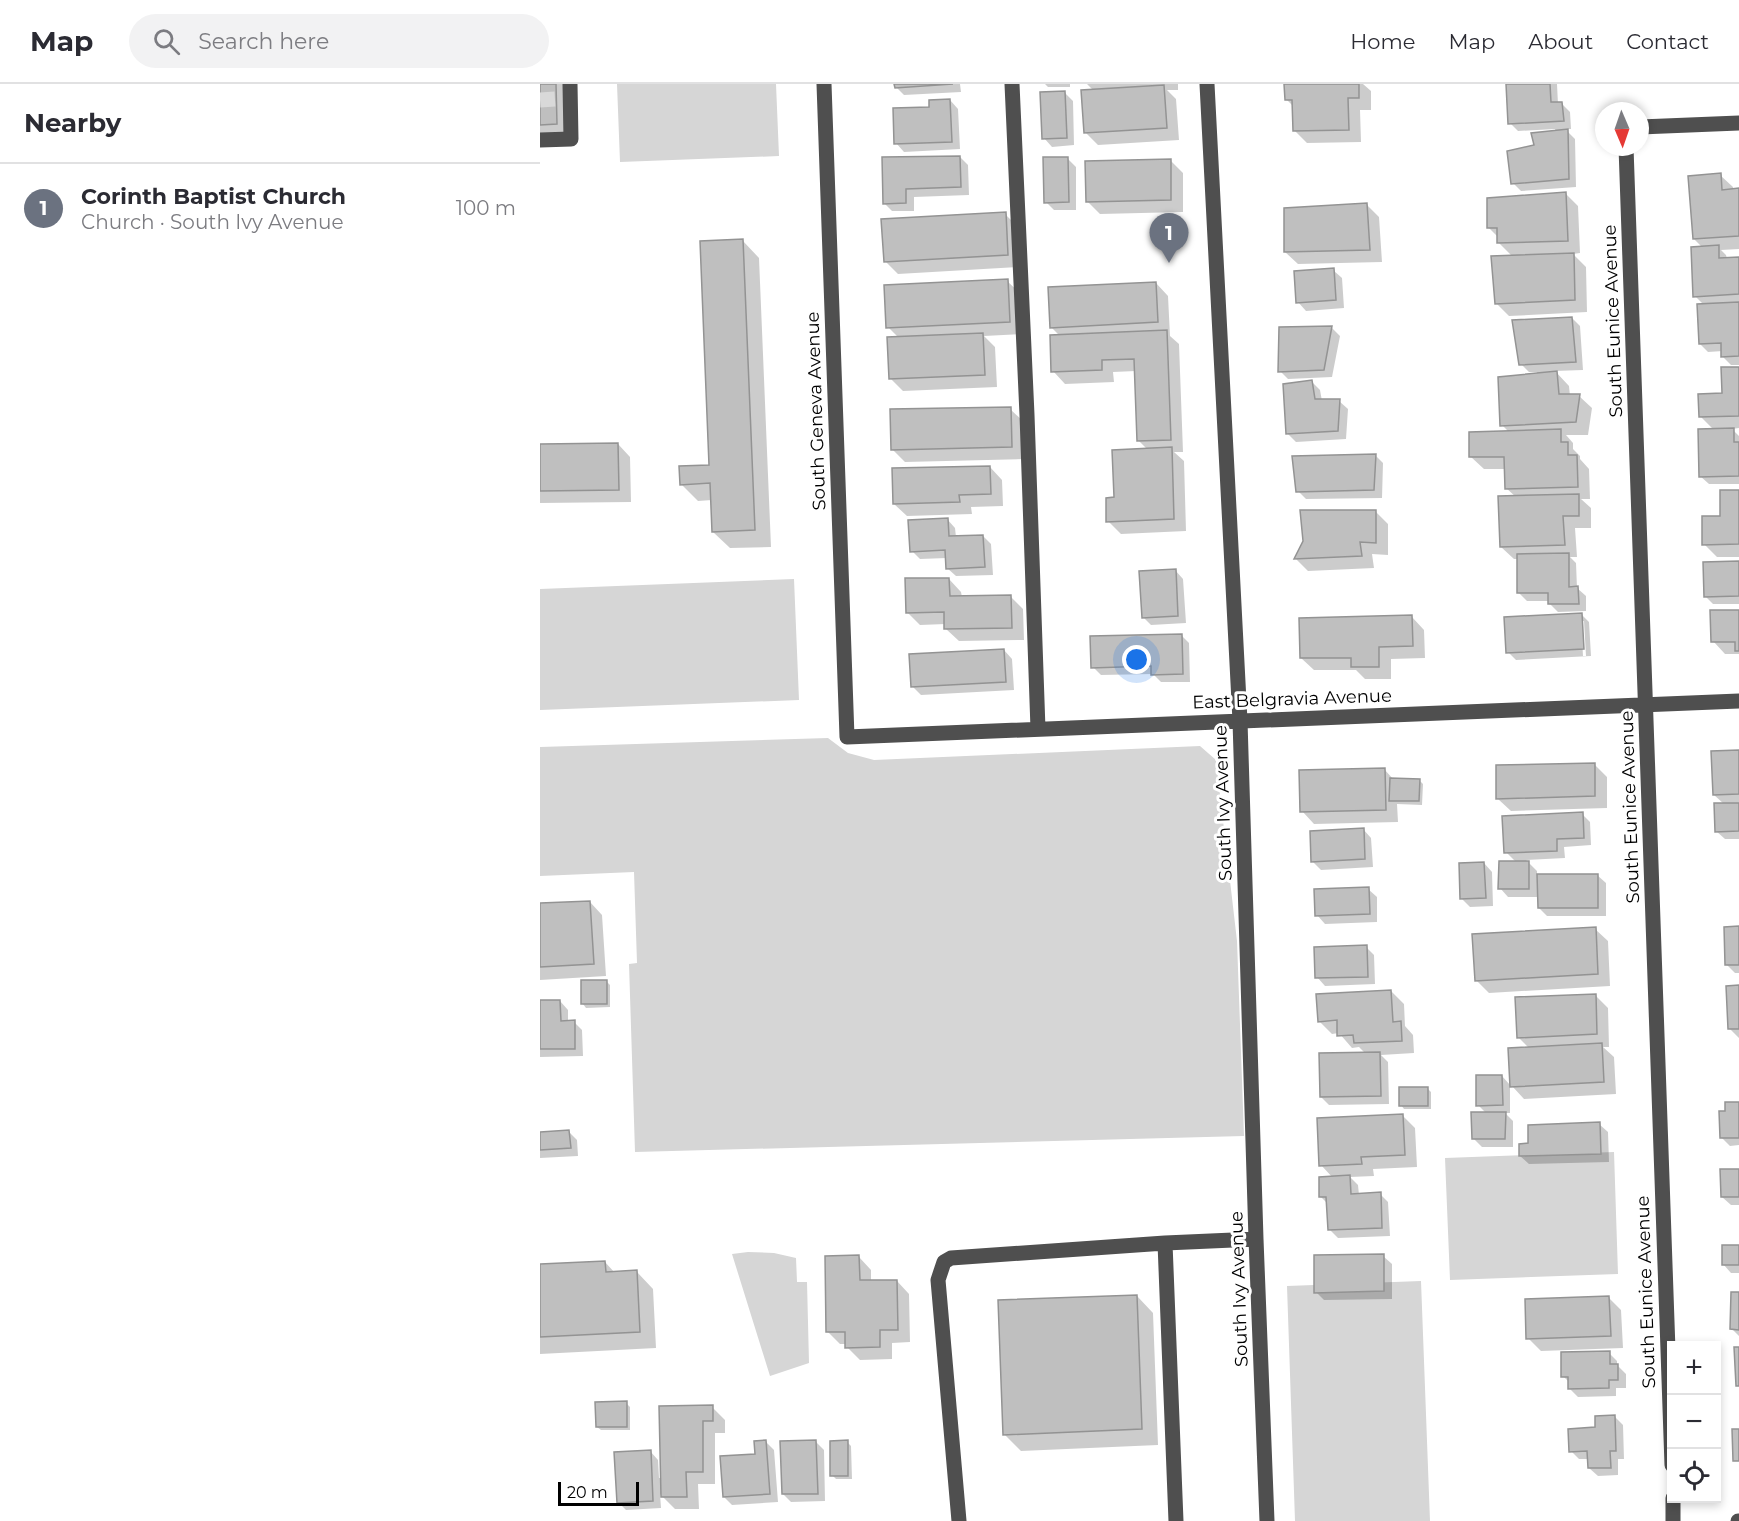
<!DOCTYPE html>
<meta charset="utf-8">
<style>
body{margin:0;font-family:Montserrat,sans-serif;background:#f2f2f3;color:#2b2b33}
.controls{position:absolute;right:18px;bottom:18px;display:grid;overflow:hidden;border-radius:0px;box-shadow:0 3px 9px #0003}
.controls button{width:54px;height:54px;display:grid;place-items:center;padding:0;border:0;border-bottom:2px solid #e1e1e2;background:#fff;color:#2b2b33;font:30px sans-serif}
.compass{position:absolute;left:1055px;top:18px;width:54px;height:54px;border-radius:50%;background:#fff;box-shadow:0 3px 9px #0003;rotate:178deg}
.scale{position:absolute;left:18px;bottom:15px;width:81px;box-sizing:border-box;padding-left:6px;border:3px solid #000;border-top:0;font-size:16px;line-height:21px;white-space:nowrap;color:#000;-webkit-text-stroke:4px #fff;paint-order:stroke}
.you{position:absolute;left:597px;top:576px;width:21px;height:21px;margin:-15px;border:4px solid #fff;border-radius:50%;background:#1a73e8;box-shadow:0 0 0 9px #1a73e833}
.badge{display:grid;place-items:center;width:39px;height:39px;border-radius:50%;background:#ea580c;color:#fff;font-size:20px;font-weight:700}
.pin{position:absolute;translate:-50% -50px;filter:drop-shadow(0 2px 3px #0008)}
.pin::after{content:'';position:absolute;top:32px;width:21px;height:18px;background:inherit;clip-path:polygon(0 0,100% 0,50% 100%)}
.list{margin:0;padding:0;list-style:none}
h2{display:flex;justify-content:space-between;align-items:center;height:78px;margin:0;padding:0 24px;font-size:26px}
h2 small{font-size:20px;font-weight:400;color:#7c7c81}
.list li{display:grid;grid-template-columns:39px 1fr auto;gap:18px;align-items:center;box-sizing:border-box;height:90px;padding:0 24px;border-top:2px solid #e1e1e2}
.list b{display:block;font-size:22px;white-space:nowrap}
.list p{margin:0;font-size:20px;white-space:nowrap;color:#7c7c81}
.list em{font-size:20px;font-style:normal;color:#7c7c81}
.icon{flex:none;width:33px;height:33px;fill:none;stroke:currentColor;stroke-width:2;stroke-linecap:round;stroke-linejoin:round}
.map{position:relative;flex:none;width:1199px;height:1437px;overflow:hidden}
header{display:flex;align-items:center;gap:36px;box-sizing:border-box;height:84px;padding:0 30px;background:#fff;border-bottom:2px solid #e1e1e2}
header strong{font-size:28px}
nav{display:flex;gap:33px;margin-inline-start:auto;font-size:21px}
.search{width:420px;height:54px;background:#f2f2f3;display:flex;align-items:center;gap:15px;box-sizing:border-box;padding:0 21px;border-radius:33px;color:#7c7c81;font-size:22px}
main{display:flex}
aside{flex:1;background:#fff}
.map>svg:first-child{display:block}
.green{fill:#d6d6d6}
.shadow{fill:#0003;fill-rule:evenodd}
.building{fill:#bfbfbf;stroke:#939393;stroke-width:1.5}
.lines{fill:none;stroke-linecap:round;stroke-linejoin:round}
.minor-tunnel{stroke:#d9d9d9;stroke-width:15;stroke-dasharray:15 8;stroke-linecap:butt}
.minor{stroke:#4f4f4f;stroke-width:15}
.labels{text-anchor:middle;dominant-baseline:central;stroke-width:6;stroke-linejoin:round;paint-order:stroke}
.street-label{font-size:18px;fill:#000;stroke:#fff}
</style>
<header>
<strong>Map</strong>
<div class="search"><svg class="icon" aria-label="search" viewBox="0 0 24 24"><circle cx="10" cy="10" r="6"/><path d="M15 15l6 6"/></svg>Search here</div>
<nav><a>Home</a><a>Map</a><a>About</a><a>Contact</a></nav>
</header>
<main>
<aside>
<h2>Nearby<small></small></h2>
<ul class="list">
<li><span class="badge" style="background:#6b7280">1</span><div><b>Corinth Baptist Church</b><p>Church · South Ivy Avenue</p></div><em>100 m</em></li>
</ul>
</aside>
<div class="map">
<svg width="1199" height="1437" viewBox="0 0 1199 1437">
<rect width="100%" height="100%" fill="#fff"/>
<path class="green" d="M77 0H236L239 72 80 78Z
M254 495 259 616 0 626V505Z
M288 654 308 669 334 676 660 662 676 676 697 857 704 1052 95 1068 89 880 97 879 94 788 0 792V663Z
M1074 1068 1078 1190 910 1196 905 1074Z
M208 1168 234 1169 256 1174 257 1198H267L269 1279 230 1292 192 1170Z
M881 1197 890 1437H755L747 1202Z"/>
<path class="shadow" d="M0 0H28L29 52 0 53Z
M356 0H420L421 8 364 11 356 3Z
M505 0H530V3H508Z
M547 0H638V6H627L636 15 639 56 558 61 545 48 554 7Z
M746 0H823L831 7V26H820L821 58 767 59 754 46V23L746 15Z
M968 0H1017L1018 20H1022L1030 28 1031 45H1025L1035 55 1036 103 981 107 973 99 996 62 1016 48 1015 45 978 47 970 39Z
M524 8 533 17 534 61 512 63 504 54Z
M410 16 418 25 420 65 364 68 356 59 391 24Z
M420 73 428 81 429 111 374 113V127H352L344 119V74Z
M527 74 536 83V126H514L506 118Z
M630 76 643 89V128L560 130 547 117Z
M1180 91 1193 103V106H1199V165L1181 166 1186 171 1187 175 1199 174V281H1191L1183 273V267L1168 268 1160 260 1164 221 1155 212 1163 164 1154 155Z
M1026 110 1038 122 1040 169 1033 170 1046 183 1047 228 969 232 956 219 973 173 958 158V153L948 143Z
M826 120 839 133 842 178 758 180 745 168Z
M465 130 478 143 480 183 358 190 345 177Z
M203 157 219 174 231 463 190 464 173 448 172 416 158 417 141 400 171 382Z
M793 186 802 194 804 224 766 227 758 218Z
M467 197 480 209 482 250 444 252 455 263 457 303 363 307 351 295 359 254 348 243Z
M616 199 628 212 630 252 639 260 643 368H634L644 377 646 447 581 450 568 437 576 415 608 366 598 356 596 287 573 288 574 298 525 300 513 287 520 252 511 243Z
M1032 234 1040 242 1043 286 1015 287 1029 302 1030 312H1039L1052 324 1048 351H1026L1033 359V365L1040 372V375L1049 385 1050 415H1041L1051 424V444H1035L1037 473H1030L1036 479 1037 504 1046 512V527L1018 528 1009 519V517H987L979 509 978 475H974L961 463 976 413 966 404V385H944L931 373 969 348 962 341 997 291V288H989L981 280Z
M791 243 800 252 792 293 748 295 740 287Z
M1199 284V344L1192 345 1199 352V400H1169L1160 392 1174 346 1161 333 1184 311Z
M772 298 780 306 782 317H799L808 325 806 355 756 358 747 349Z
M470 325 483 337 484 375 365 378 352 365Z
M78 360 90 373 91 418 0 419V361Z
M835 371 843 379 842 414 766 415 758 407Z
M450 383 462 396 463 422 431 423 432 430 367 432 354 420Z
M1199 407V473H1177L1164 460Z
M836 428 848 440V471L832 470 834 484 768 487 756 475 764 457Z
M407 435 415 444 416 453 443 452 451 460 453 491 416 492 407 484V474L380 475 372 467Z
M1199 478V520H1173L1165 512Z
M635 486 643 495 646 539 611 541 603 533Z
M409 495 421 508 422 513H471L483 525 484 556 419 557 406 545V540L380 541 367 528Z
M1199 527V570H1185L1173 557Z
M1040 529 1049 538 1051 572 976 576 968 568ZM1041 537H1044L1046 572H1043Z
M872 533 884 546 885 574 851 575V595H825L816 586H774L761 574Z
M641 551 649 559 650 598H621L613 590 561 591 553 583Z
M464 566 472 575 474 606 381 611 373 603Z
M1199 667V755H1185L1176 747 1184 720 1174 711Z
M1054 680 1067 693V724L971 727 958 715Z
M844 685 854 696H879L883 700 882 721 857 720 858 738 774 740 762 727Z
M1042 730 1050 738 1051 761 1024 763 1025 774 986 776 997 787V792L1057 791 1066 799V832H1007L999 824V813H968L960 804 977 779 966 768Z
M823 745 831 754 833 783 781 786 773 778Z
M944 779 952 788 953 822 930 823 922 815Z
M828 805 837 813V838L785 840 777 831Z
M50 818 62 831 66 892 0 896V821Z
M1199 844V889H1195L1187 881Z
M1055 845 1068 857 1070 902 949 909 936 896Z
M826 863 834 871 835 900 785 902 777 893Z
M66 897 70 901V923L46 924 43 920Z
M1199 903V954L1190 945Z
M851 907 864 920 865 942 873 951 874 969 841 971 848 978 849 1020 789 1021 781 1013 826 970 819 963 812 964 799 949 792 950 779 937Z
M1055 911 1068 924 1069 963H1063L1074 973 1076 1010 984 1015 972 1002 989 964 978 953Z
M20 917 28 926V938H34L42 946 43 972 0 973V918Z
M962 992 970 1001V1029H965L973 1037V1063H942L933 1054 946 1029 938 1021Z
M888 1005 891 1008V1025H864L861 1021Z
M1199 1019V1061L1190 1062 1181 1053 1187 1028Z
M862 1031 875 1044 877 1083 833 1085 834 1092 810 1093 818 1101 819 1111 840 1110 848 1118 850 1152 798 1154 790 1146 788 1120 781 1113 793 1094 781 1081Z
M1059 1040 1068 1048 1069 1078 989 1080 980 1072Z
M29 1048 37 1056 38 1072 0 1074V1049Z
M1199 1086V1121H1191L1182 1113Z
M1199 1162V1189H1191L1183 1180Z
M843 1172 852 1180V1215L784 1216 776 1208Z
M319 1173 331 1186V1198L357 1197 369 1210 370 1258 352 1259V1275L320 1276 307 1263V1260H300L288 1248Z
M65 1178 75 1189 97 1188 113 1205 116 1264 0 1270V1181Z
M1199 1210V1252L1192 1245Z
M597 1212 613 1229 618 1361 481 1367 464 1350Z
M1069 1214 1081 1226 1083 1264 1001 1267 988 1254Z
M1069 1269 1077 1277V1281L1086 1290V1304H1076V1312L1038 1313 1029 1304V1298L1023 1292Z
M86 1319 90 1323V1346H61L57 1343Z
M172 1323 185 1336V1349H175V1400H158L159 1425H135L120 1410 121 1424 86 1426 78 1418 110 1367 118 1376 119 1394H122Z
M1075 1333 1083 1341 1084 1375H1078V1391L1058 1392 1049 1384V1375H1039L1031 1367 1057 1345Z
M226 1358 234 1366 238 1418 192 1421 184 1413Z
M276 1358 284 1366 285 1417 251 1418 243 1410Z
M307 1358 311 1362 312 1395H296L292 1391Z"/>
<path class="building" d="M0 0H16L17 40 0 41Z
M354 0H413L355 4Z
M744 0H819V14H808L809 46 753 47 752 16H745Z
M966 0H1010L1011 18H1022L1024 37 968 40Z
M624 1 627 44 544 49 541 6Z
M525 7 527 54 502 55 500 8Z
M410 15 412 58 354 60 353 24 389 23V16Z
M1028 45 1029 95 971 100 967 67 994 61 991 49Z
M420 72 421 103 366 105V119L343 120 342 73Z
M503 73H528L529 118 504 119Z
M631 75V116L546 118 545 77Z
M1181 89 1182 106 1199 104V152L1153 155 1148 92Z
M1026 108 1028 157 957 159V144H947V114Z
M827 119 830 166 744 168V124Z
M466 128 468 171 344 178 341 135Z
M203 155 215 446 172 448 170 399 140 401 139 382 169 381 160 157Z
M1179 161V174L1199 173V210L1153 213 1151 163Z
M1034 169 1035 216 955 220 951 172Z
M794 184 796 216 756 219 754 187Z
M468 195 470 238 346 244 344 201Z
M616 198 618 238 510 244 508 203Z
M1199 218V272L1181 273V259L1159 260 1157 220Z
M1032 233 1036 278 979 281 972 236Z
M792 242 784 286 738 288 739 243Z
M627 246 631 356 597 357 594 275 562 276V286L511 288 510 251Z
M443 249 445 291 349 295 347 253Z
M1181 283H1199V332L1159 333 1158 310 1182 309Z
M1017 287 1019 310H1040L1036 338 960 342 958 293Z
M772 296 775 315H800L798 347 746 350 743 300Z
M471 323 472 363 351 366 350 325Z
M1194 344V358H1199V392L1159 393 1158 345Z
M1021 345V358H1028V371H1037L1038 403 965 405 964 373H929V348Z
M78 359 79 406 0 407V360Z
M632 363 634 435 566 438V414L574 413 572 366Z
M836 370 834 406 756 408 752 372Z
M450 382 451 410 419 411 420 418 353 420 352 384Z
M1180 406H1199V460L1162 461V432H1180Z
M1039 410V432H1023L1025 461 960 463 958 412Z
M760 426H836V459L820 458 822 472 754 475 763 457Z
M408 434 409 452 443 451 445 483 406 485 405 466 370 468 368 436Z
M1029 469V503L1038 502 1039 520H1008V509H977V470Z
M1199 477V512L1164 513 1163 478Z
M636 485 638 532 602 534 599 487Z
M365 494H409L410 512 471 511 472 544 404 545V528L366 529Z
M1170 526H1199V567H1195V558H1171Z
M1042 529 1044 565 966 569 964 533Z
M872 531 873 562 839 563V583H811V574H760L759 534Z
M642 550 643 590 611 591V582L551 584 550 552Z
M464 565 466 598 371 603 369 570Z
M1199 666V710L1173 711 1171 667Z
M1055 679V712L956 715V681Z
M845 684 846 726 760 728 759 686Z
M850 694 880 695 879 717H849Z
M1174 719H1199V747L1175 748Z
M1043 728 1044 754 1017 755V767L964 769 962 732Z
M824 744 825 775 771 778 770 747Z
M959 777H989V805H958Z
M944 778 946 814 920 815 919 779Z
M997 790H1058V824H998Z
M829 803 830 830 775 832 774 805Z
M50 817 54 880 0 883V819Z
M1199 842V881H1185L1184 843Z
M1056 843 1058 890 935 897 932 850Z
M827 861 828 893 775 894 774 863Z
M41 896H67V920H41Z
M1199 901V945H1188L1186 902Z
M851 906 853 938 861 937 862 957 814 959 813 951 797 952V936L778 938 776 910Z
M1056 910 1057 950 977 954 975 913Z
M0 916H20L21 937 35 936V965H0Z
M1062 959 1064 998 970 1003 968 964Z
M840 968 841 1012 780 1013 779 969Z
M936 991H962L963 1021 936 1022Z
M859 1003H888V1022H859Z
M1185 1018H1199V1054H1180L1179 1027H1185Z
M931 1028H966L965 1055H932Z
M863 1030 865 1071 821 1073 822 1080 779 1082 777 1034Z
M1060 1038 1061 1070 979 1072V1060L988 1059V1041Z
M29 1046 31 1064 0 1066V1048Z
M1180 1085H1199V1113H1181Z
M810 1091 811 1110 841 1108 842 1144 788 1146 786 1113H779V1093Z
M1182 1161H1199V1181H1182Z
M844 1170V1207L774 1209V1171Z
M319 1171 320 1196H357L358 1246H340V1263L305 1264V1248H286L285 1172Z
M65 1177 66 1188 97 1186 100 1248 0 1253V1180Z
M1191 1208H1199V1246L1190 1245Z
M597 1211 602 1345 463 1351 458 1216Z
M1069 1212 1071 1252 986 1255 985 1215Z
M1194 1263H1199V1302H1196Z
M1070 1267V1280H1078V1296H1069V1304L1028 1305V1293H1021V1268Z
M87 1317V1343H56L55 1318Z
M173 1321V1337H163V1388H146L147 1413H121L119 1322Z
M1075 1331 1076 1367H1070L1071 1384H1048L1047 1367 1029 1368 1028 1345 1055 1343V1332Z
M1192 1345H1199V1377H1193Z
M226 1356 230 1410 183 1413 180 1372 215 1370 214 1357Z
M276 1356 278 1410H242L240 1357Z
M308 1356V1392H290V1357Z
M111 1366 113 1417 77 1419 74 1368Z"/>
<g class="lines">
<path class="minor-tunnel" d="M0 16 16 15"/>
<path class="minor" d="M284 0 307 653 1199 617
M472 0 487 331 498 645
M667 0 700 637 716 1155 727 1437
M1100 43 1199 39
M0 56 31 55 30 0
M1086 63 1132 1381
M625 1159 636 1437
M1133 1414V1437
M419 1437 398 1196 404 1178 411 1174 625 1159 716 1155
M1198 1437H1199"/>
</g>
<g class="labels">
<g class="street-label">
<text transform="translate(1073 237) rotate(-92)">South Eunice Avenue</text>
<text transform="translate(276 327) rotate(-92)">South Geneva Avenue</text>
<text transform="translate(752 615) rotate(-2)">East Belgravia Avenue</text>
<text transform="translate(683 719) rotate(-92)">South Ivy Avenue</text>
<text transform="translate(1090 723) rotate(-92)">South Eunice Avenue</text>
<text transform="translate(699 1205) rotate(-92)">South Ivy Avenue</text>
<text transform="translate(1106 1208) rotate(-92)">South Eunice Avenue</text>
</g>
</g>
</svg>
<div class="controls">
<button>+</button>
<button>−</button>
<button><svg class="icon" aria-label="locate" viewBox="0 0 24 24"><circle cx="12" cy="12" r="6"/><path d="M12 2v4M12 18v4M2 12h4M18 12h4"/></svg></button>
</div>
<svg class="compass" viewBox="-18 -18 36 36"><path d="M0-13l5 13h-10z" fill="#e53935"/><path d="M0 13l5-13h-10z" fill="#7c7c81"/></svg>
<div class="scale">20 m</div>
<div class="you"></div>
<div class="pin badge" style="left:629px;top:179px;background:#6b7280">1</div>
</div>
</main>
